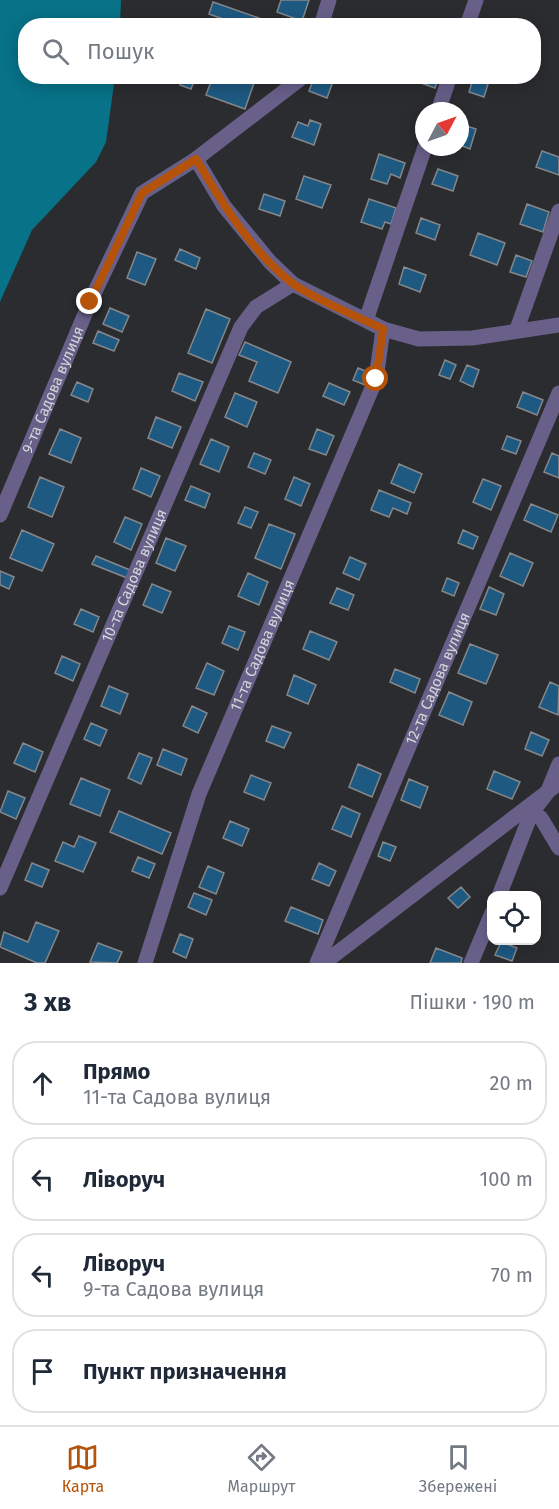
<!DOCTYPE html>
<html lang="uk">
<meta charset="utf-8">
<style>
body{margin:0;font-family:"Fira Sans",sans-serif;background:#f2f2f3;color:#1f2937}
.controls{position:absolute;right:18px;bottom:18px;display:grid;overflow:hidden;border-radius:12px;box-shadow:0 3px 15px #0003}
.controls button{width:54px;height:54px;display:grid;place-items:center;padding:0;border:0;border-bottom:2px solid #e0e1e3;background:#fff;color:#1f2937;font:30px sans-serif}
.compass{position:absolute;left:415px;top:102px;width:54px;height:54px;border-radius:50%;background:#fff;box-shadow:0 3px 15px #0003;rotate:49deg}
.stop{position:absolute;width:18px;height:18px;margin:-14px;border:4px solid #b45309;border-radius:50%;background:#fff}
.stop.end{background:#b45309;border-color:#fff;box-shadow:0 2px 6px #0008}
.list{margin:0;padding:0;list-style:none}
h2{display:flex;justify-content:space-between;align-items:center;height:78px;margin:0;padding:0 24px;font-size:26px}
h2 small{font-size:20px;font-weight:400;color:#747a83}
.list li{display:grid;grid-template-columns:39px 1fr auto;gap:18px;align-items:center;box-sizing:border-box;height:84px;margin:0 12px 12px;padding:0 12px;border:2px solid #e0e1e3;border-radius:24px}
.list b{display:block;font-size:22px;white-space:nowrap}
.list p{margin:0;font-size:20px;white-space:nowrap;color:#747a83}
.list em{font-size:20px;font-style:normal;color:#747a83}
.icon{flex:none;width:33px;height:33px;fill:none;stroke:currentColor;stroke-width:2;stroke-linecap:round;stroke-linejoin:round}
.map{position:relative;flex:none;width:559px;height:963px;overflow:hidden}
.search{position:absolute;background:#fff;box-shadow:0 3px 15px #0003;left:18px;right:18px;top:18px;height:66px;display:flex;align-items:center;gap:15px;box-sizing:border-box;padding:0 21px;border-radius:24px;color:#747a83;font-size:22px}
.sheet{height:462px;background:#fff}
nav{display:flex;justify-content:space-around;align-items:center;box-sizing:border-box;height:84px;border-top:2px solid #e0e1e3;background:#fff;font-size:16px;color:#747a83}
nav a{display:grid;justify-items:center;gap:3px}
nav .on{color:#b45309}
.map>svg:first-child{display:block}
.water{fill:#077288}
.building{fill:#1e5982;stroke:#85878a;stroke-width:1.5}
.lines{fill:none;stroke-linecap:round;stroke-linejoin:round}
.minor{stroke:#69608a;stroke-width:15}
.route{stroke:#b45309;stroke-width:8}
.labels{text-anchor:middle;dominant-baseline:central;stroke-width:4.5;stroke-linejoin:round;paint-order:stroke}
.street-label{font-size:15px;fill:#d4d5d6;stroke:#2b2c2f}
</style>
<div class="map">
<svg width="559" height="963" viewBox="0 0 559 963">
<rect width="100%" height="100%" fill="#2b2c2f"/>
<path class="water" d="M0 0H121L120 25 26 26V76L115 77 106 142 96 162 32 230 0 302Z"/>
<path class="building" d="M281 0H309L302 21 277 12Z
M213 2 259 18 256 26H243L209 14Z
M183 76H196L191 89 180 85Z
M213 76H244L255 80 245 109 206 95Z
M315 76H335L327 98 309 91Z
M420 76H444L441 84 437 82 435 88 418 82Z
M473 79 488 84 484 97 469 92Z
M310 120 321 124 314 145 292 137 298 122 308 126Z
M460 124 476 129 470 149 460 145Z
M542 151 559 157V175L536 167Z
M379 154 405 163 400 178 391 174 387 184 371 179Z
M438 169 458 176 453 191 432 184Z
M304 176 331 185 322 208 296 199Z
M264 194 285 201 280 216 259 209Z
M369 199 396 208 391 224 385 222 382 229 361 222Z
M527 204 549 212 543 232 520 224Z
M421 218 440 225 435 240 416 233Z
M478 233 505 243 497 265 470 255Z
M180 249 200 258 196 269 175 260Z
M137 252 156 259 145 285 127 278Z
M516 255 532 261 526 277 510 272Z
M404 267 426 275 420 292 399 284Z
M110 308 129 316 122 332 103 324Z
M206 309 230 319 212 363 188 353Z
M98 331 119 340 114 351 93 343Z
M245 342 291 362 278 393 249 381 257 362 239 355Z
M445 360 456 365 450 379 439 375Z
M467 365 479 370 473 387 460 381Z
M358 368 370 373 365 385 353 380Z
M179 373 203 382 195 401 172 391Z
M77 382 93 389 88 402 71 395Z
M329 383 350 392 344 405 323 396Z
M523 392 543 400 537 415 517 407Z
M235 393 257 402 247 427 225 417Z
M156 417 181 427 172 448 148 438Z
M60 429 81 438 71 463 49 454Z
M317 429 334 436 326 455 309 449Z
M507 436 521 441 516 454 502 449Z
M211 439 229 447 219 472 200 464Z
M254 453 271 460 265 474 248 467Z
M552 453 559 456V478L544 472Z
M399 464 422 474 414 493 391 483Z
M141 468 160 476 151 497 133 489Z
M40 477 64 487 52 517 28 507Z
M294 477 310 484 301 506 285 499Z
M483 479 501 486 491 510 473 502Z
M191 486 210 494 205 508 185 500Z
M379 490 411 503 407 514 393 508 389 517 371 510Z
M531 504 558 515 551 532 524 520Z
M245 507 258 512 251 528 238 523Z
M125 517 142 524 131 550 114 542Z
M269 524 295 534 281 569 255 558Z
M22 530 54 544 42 571 10 558Z
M463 530 478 537 473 549 458 543Z
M166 538 186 546 175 571 156 563Z
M510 553 533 563 523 586 500 576Z
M96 556 130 570 127 578 92 564Z
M350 557 366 564 359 580 343 573Z
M0 571 14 577 9 589 0 585Z
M248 573 268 582 259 605 238 596Z
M447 578 459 583 454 596 442 591Z
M152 584 171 592 162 613 143 605Z
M489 587 504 594 496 615 480 609Z
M337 588 354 595 348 610 330 603Z
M81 609 99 617 93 632 74 624Z
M229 626 245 632 238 650 222 643Z
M310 631 337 642 329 660 303 649Z
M470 644 498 655 486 684 458 673Z
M62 656 80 664 73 681 55 673Z
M207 663 224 671 214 695 196 688Z
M395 669 420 679 415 693 390 682Z
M294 675 316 685 308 704 287 695Z
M550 682 559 686 558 715 539 707Z
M109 686 128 694 120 714 101 706Z
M449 692 472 702 463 725 439 715Z
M192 706 207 713 198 733 183 726Z
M91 723 107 730 100 746 84 739Z
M272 726 291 733 284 748 266 741Z
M531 732 549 740 542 756 525 749Z
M23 743 43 752 35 772 14 763Z
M163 749 187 759 181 775 157 765Z
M139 753 152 758 141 784 128 778Z
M358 764 381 774 372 797 349 787Z
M494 771 520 782 512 799 487 789Z
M251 775 271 783 264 800 244 792Z
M81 778 110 790 100 816 70 804Z
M409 779 428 787 420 808 401 800Z
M8 791 25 798 16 819 0 812Z
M342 806 360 814 351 837 332 829Z
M119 811 171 833 162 854 110 832Z
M230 821 249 829 242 846 223 838Z
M79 836 96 843 83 872 55 861 63 842 74 847Z
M383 842 396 847 390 861 378 856Z
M138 857 155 864 149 878 132 871Z
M32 863 49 870 42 887 25 880Z
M319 863 336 871 329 886 312 879Z
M208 866 224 873 216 894 199 887Z
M461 887 470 897 458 908 448 898Z
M194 893 212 900 206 915 188 907Z
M291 907 323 920 318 934 285 921Z
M36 922 59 931 45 963H37L0 947 4 932 28 942Z
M180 934 193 939 186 958 173 952Z
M501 942 517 948 512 961 495 955Z
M98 943 122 952 117 963 90 962Z
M436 948 462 958 461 963H430Z"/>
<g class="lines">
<g class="minor">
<path d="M321 26 329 0"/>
<path d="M467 26 476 0"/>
<path d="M438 111 450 76"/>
<path d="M196 159 224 206 270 262 293 284 383 329 419 339 472 338 559 325"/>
<path d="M517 329 559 211"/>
<path id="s1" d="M0 515 90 302 142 193 196 159 304 76"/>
<path d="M531 814 541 818 559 848"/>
<path id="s2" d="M0 888 241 327 256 307 293 284"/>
<path d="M499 896 531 814 547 793 559 764"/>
<path id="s3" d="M145 963 199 794 376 379 383 329 366 320 425 147"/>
<path id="s4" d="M317 963 559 393"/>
<path d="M324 963 559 783"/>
<path d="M471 963 492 913"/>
</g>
</g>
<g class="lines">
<path class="route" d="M90 302 142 193 196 159C222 203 251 251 292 283 315 300 357 316 383 329L376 379"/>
</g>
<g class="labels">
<g class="street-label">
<text stroke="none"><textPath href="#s1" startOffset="136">9-та Садова вулиця</textPath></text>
<text stroke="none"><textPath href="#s2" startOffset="340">10-та Садова вулиця</textPath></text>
<text stroke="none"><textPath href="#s3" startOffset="339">11-та Садова вулиця</textPath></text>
<text stroke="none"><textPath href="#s4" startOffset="309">12-та Садова вулиця</textPath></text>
</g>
</g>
</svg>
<div class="controls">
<button><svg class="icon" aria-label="locate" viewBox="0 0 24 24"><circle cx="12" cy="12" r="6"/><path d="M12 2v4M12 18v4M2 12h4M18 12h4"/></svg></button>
</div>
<svg class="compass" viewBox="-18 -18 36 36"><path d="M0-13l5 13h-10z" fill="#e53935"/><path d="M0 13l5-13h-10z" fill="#747a83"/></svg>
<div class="stop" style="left:376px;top:379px"></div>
<div class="stop end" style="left:90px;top:302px"></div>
<div class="search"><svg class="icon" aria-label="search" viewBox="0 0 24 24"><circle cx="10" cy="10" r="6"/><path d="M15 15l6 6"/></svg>Пошук</div>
</div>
<section class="sheet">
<h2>3 хв<small>Пішки · 190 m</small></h2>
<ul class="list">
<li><svg class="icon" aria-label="ahead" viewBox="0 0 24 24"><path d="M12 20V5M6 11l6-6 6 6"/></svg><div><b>Прямо</b><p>11-та Садова вулиця</p></div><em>20 m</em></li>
<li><svg class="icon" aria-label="left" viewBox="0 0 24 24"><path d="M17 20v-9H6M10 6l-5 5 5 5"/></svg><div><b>Ліворуч</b></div><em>100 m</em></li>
<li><svg class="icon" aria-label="left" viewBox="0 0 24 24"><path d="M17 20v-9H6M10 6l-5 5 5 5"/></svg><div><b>Ліворуч</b><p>9-та Садова вулиця</p></div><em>70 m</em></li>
<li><svg class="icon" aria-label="arrive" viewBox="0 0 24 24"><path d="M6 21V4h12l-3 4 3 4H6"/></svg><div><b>Пункт призначення</b></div></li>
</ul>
</section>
<nav>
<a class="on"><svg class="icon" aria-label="map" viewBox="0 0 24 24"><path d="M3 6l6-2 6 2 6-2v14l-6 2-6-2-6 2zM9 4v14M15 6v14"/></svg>Карта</a>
<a><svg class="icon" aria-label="directions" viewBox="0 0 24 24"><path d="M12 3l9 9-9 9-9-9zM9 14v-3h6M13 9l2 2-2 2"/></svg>Маршрут</a>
<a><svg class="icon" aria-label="saved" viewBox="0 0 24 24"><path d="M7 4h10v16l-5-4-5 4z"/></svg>Збережені</a>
</nav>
